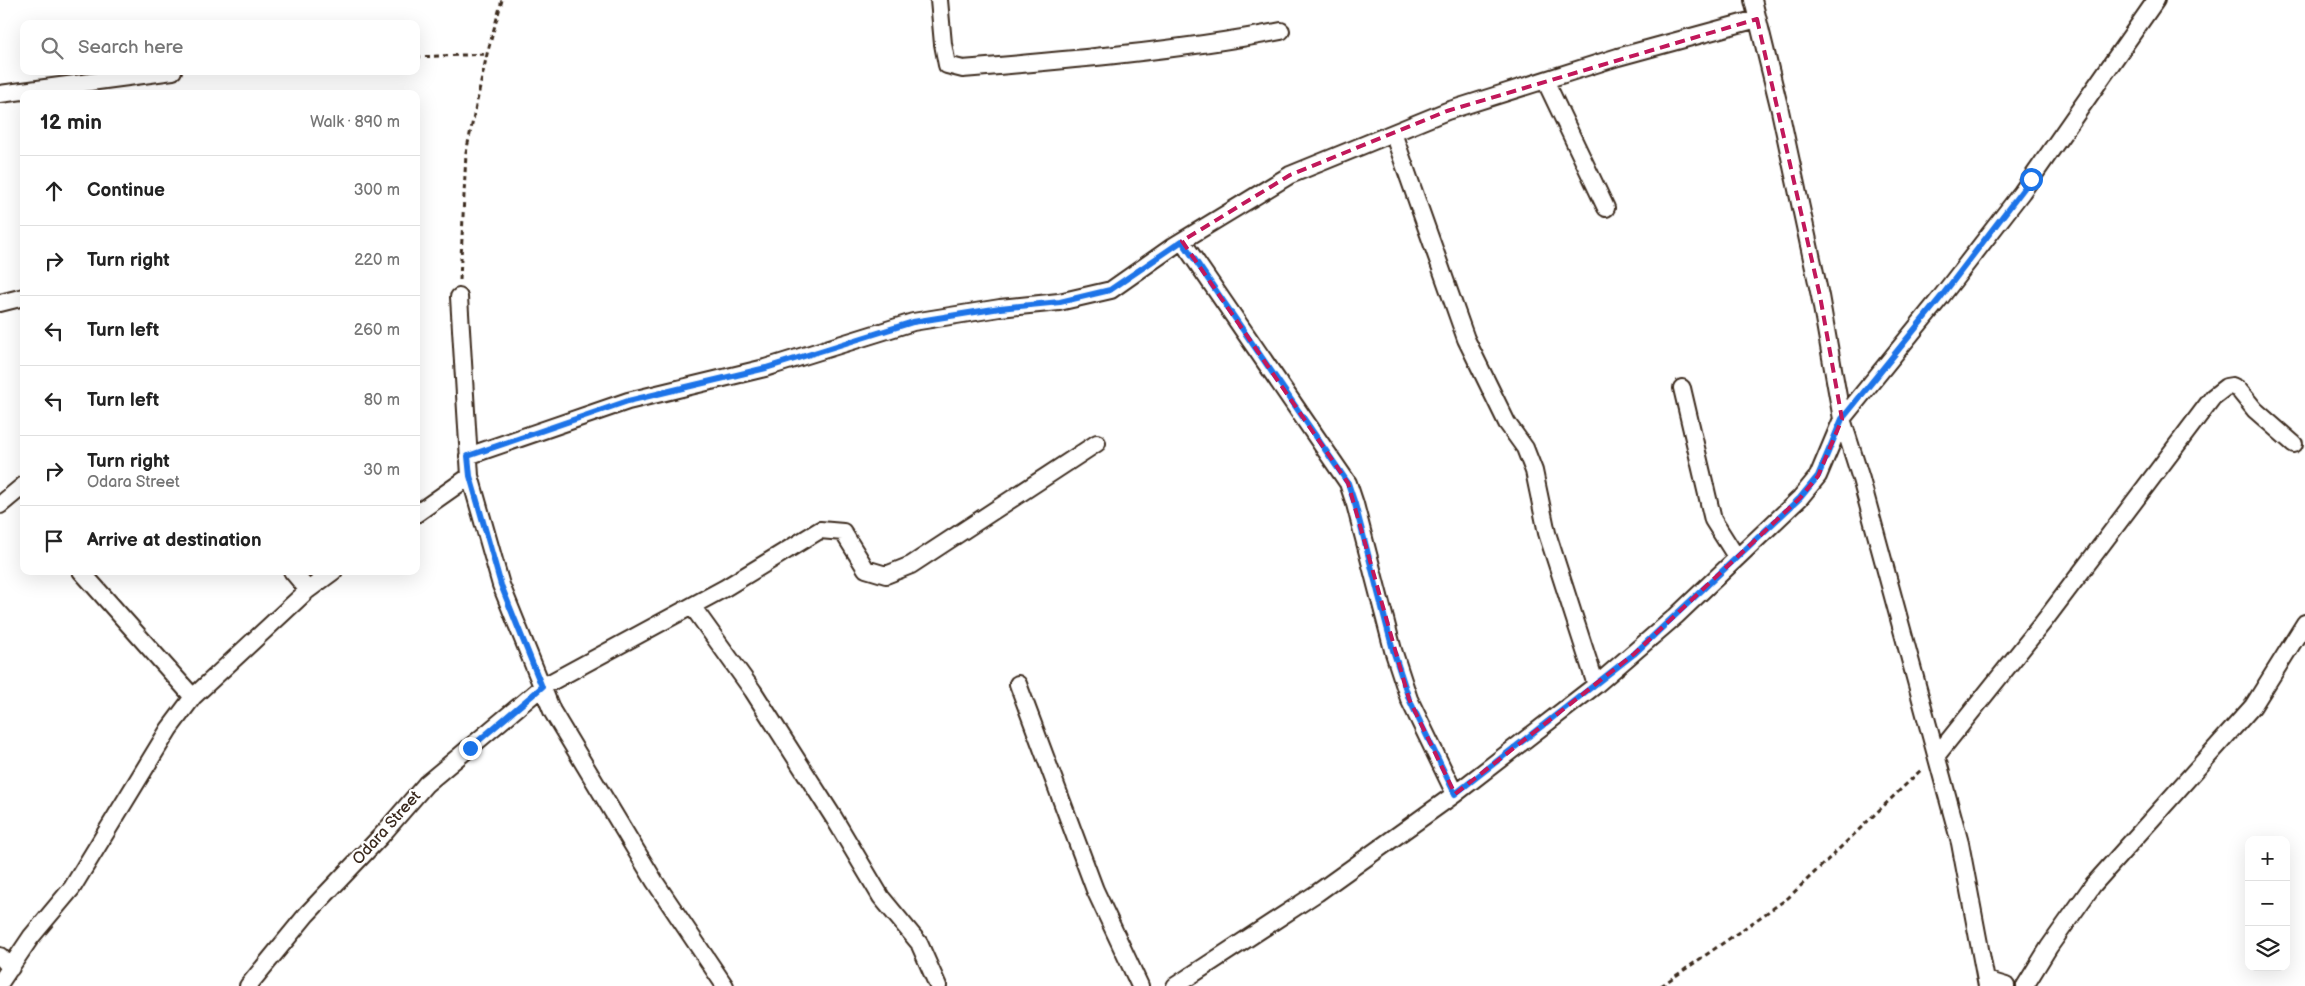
<!DOCTYPE html>
<meta charset="utf-8">
<style>
body{margin:0;font-family:"Balsamiq Sans",sans-serif;background:#f6f6f6;color:#222}
.controls{position:absolute;right:15px;bottom:15px;display:grid;overflow:hidden;border-radius:10px;box-shadow:0 5px 20px #0002}
.controls button{width:45px;height:45px;display:grid;place-items:center;padding:0;border:0;border-bottom:1px solid #e0e0e0;background:#fff;color:#222;font:25px sans-serif}
.stop{position:absolute;width:15px;height:15px;margin:-11px;border:4px solid #1a73e8;border-radius:50%;background:#fff}
.stop.end{background:#1a73e8;border-color:#fff;box-shadow:0 1px 5px #0008}
.list{margin:0;padding:0;list-style:none}
h2{display:flex;justify-content:space-between;align-items:center;height:65px;margin:0;padding:0 20px;font-size:21px}
h2 small{font-size:16px;font-weight:400;color:#767676}
.list li{display:grid;grid-template-columns:32px 1fr auto;gap:15px;align-items:center;box-sizing:border-box;height:70px;padding:0 20px;border-top:1px solid #e0e0e0}
.list b{display:block;font-size:19px;white-space:nowrap}
.list p{margin:0;font-size:16px;white-space:nowrap;color:#767676}
.list em{font-size:16px;font-style:normal;color:#767676}
.icon{flex:none;width:28px;height:28px;fill:none;stroke:currentColor;stroke-width:2;stroke-linecap:round;stroke-linejoin:round}
.map{position:relative;flex:none;width:2305px;height:986px;overflow:hidden}
.search{position:absolute;background:#fff;box-shadow:0 5px 20px #0002;left:20px;top:20px;width:400px;height:55px;display:flex;align-items:center;gap:12px;box-sizing:border-box;padding:0 18px;border-radius:10px;color:#767676;font-size:19px}
.panel{position:absolute;background:#fff;box-shadow:0 5px 20px #0002;left:20px;top:90px;width:400px;height:485px;border-radius:10px}
.map>svg:first-child{display:block}
.lines{fill:none;stroke-linecap:round;stroke-linejoin:round}
.minor-casing{stroke:#3b2a1e;stroke-width:20}
.path{stroke:#3b2a1e;stroke-width:3;stroke-dasharray:5 4;stroke-linecap:butt}
.minor{stroke:#fff;stroke-width:16}
.route{stroke:#1a73e8;stroke-width:6}
.marked{fill:none;stroke:#c2185b;stroke-width:4;stroke-dasharray:10 6;stroke-linejoin:round}
.labels{text-anchor:middle;dominant-baseline:central;stroke-width:4.5;stroke-linejoin:round;paint-order:stroke}
.street-label{font-size:16px;fill:#3b2a1e;stroke:#fff}
</style>
<div class="map">
<svg width="2305" height="986" viewBox="0 0 2305 986">
<rect width="100%" height="100%" fill="#fff"/>
<filter id="ink" filterUnits="userSpaceOnUse"><feTurbulence type="fractalNoise" baseFrequency=".02" numOctaves="2"/><feDisplacementMap in="SourceGraphic" scale="10" xChannelSelector="R" yChannelSelector="G"/><feConvolveMatrix kernelMatrix="1 2 1 2 8 2 1 2 1" color-interpolation-filters="sRGB"/></filter>
<g filter="url(#ink)">
<g class="lines">
<g class="minor-casing">
<path id="minor" d="M939 0 943 44 947 65 963 69C1069 60 1176 51 1281 31
M1753 0 1779 106 1820 296 1842 419 1861 479 1960 843 1987 986
M1545 80 1606 208
M0 94 173 71
M1393 133 1466 339 1507 423 1525 448 1534 471 1547 533 1596 685
M1182 241 1348 483 1355 504 1393 650 1409 699 1455 794
M459 297 470 476 501 585 552 711 655 882 725 986
M0 303 24 297
M1682 388 1713 520 1737 558
M468 456 628 401 765 368 913 322 1000 308 1059 302 1111 290 1175 245 1290 175 1447 111 1618 57 1757 19
M0 505 24 485
M416 514 470 476
M81 571 193 697
M292 571 308 590
M692 606 753 691 834 818 881 897 919 943 938 986
M1018 684 1095 890 1140 986
M1937 755 2045 620 2213 397 2226 387 2232 386 2238 389 2255 410 2294 444
M0 956 11 968
M1986 980 2006 986
M0 983 31 937 72 888 169 729 193 697 308 590 334 571
M248 986 307 914 381 836 426 784 542 687 725 588 820 530 843 532 866 569 886 575 911 565 1097 443
M1175 986 1317 893 1455 794 1596 685 1676 616 1800 498 1818 476 1842 419 1941 297 2022 192 2156 0
M2025 986 2049 947 2093 885 2253 706 2305 623"/>
</g>
<path class="path" d="M416 57 487 54
M460 280 466 153 487 54 502 0
M1661 986 1788 898 1923 768"/>
<use href="#minor" class="minor"/>
</g>
</g>
<g class="lines" filter="url(#ink)">
<path class="route" d="M470 748 542 687 501 585 470 476 468 456 628 401 766 368 913 322 1000 308 1060 302 1110 290 1182 241 1348 483 1355 504 1393 650 1409 699 1455 794 1634 654 1800 498 1818 476 1842 419 1941 297 2031 179"/>
</g>
<path class="marked" d="M1757 19 1820 296 1842 419 1818 476 1800 498 1634 654 1455 794 1409 699 1348 483 1182 241 1290 175 1447 111Z"/>
<g class="labels">
<g class="street-label">
<text transform="translate(387 828) rotate(-48)">Odara Street</text>
</g>
</g>
</svg>
<div class="controls">
<button>+</button>
<button>−</button>
<button><svg class="icon" aria-label="layers" viewBox="0 0 24 24"><path d="M12 4l9 5-9 5-9-5zM3 14l9 5 9-5"/></svg></button>
</div>
<div class="stop" style="left:2031px;top:179px"></div>
<div class="stop end" style="left:470px;top:748px"></div>
<div class="search"><svg class="icon" aria-label="search" viewBox="0 0 24 24"><circle cx="10" cy="10" r="6"/><path d="M15 15l6 6"/></svg>Search here</div>
<section class="panel">
<h2>12 min<small>Walk · 890 m</small></h2>
<ul class="list">
<li><svg class="icon" aria-label="ahead" viewBox="0 0 24 24"><path d="M12 20V5M6 11l6-6 6 6"/></svg><div><b>Continue</b></div><em>300 m</em></li>
<li><svg class="icon" aria-label="right" viewBox="0 0 24 24"><path d="M7 20v-9h11M14 6l5 5-5 5"/></svg><div><b>Turn right</b></div><em>220 m</em></li>
<li><svg class="icon" aria-label="left" viewBox="0 0 24 24"><path d="M17 20v-9H6M10 6l-5 5 5 5"/></svg><div><b>Turn left</b></div><em>260 m</em></li>
<li><svg class="icon" aria-label="left" viewBox="0 0 24 24"><path d="M17 20v-9H6M10 6l-5 5 5 5"/></svg><div><b>Turn left</b></div><em>80 m</em></li>
<li><svg class="icon" aria-label="right" viewBox="0 0 24 24"><path d="M7 20v-9h11M14 6l5 5-5 5"/></svg><div><b>Turn right</b><p>Odara Street</p></div><em>30 m</em></li>
<li><svg class="icon" aria-label="arrive" viewBox="0 0 24 24"><path d="M6 21V4h12l-3 4 3 4H6"/></svg><div><b>Arrive at destination</b></div></li>
</ul>
</section>
</div>
